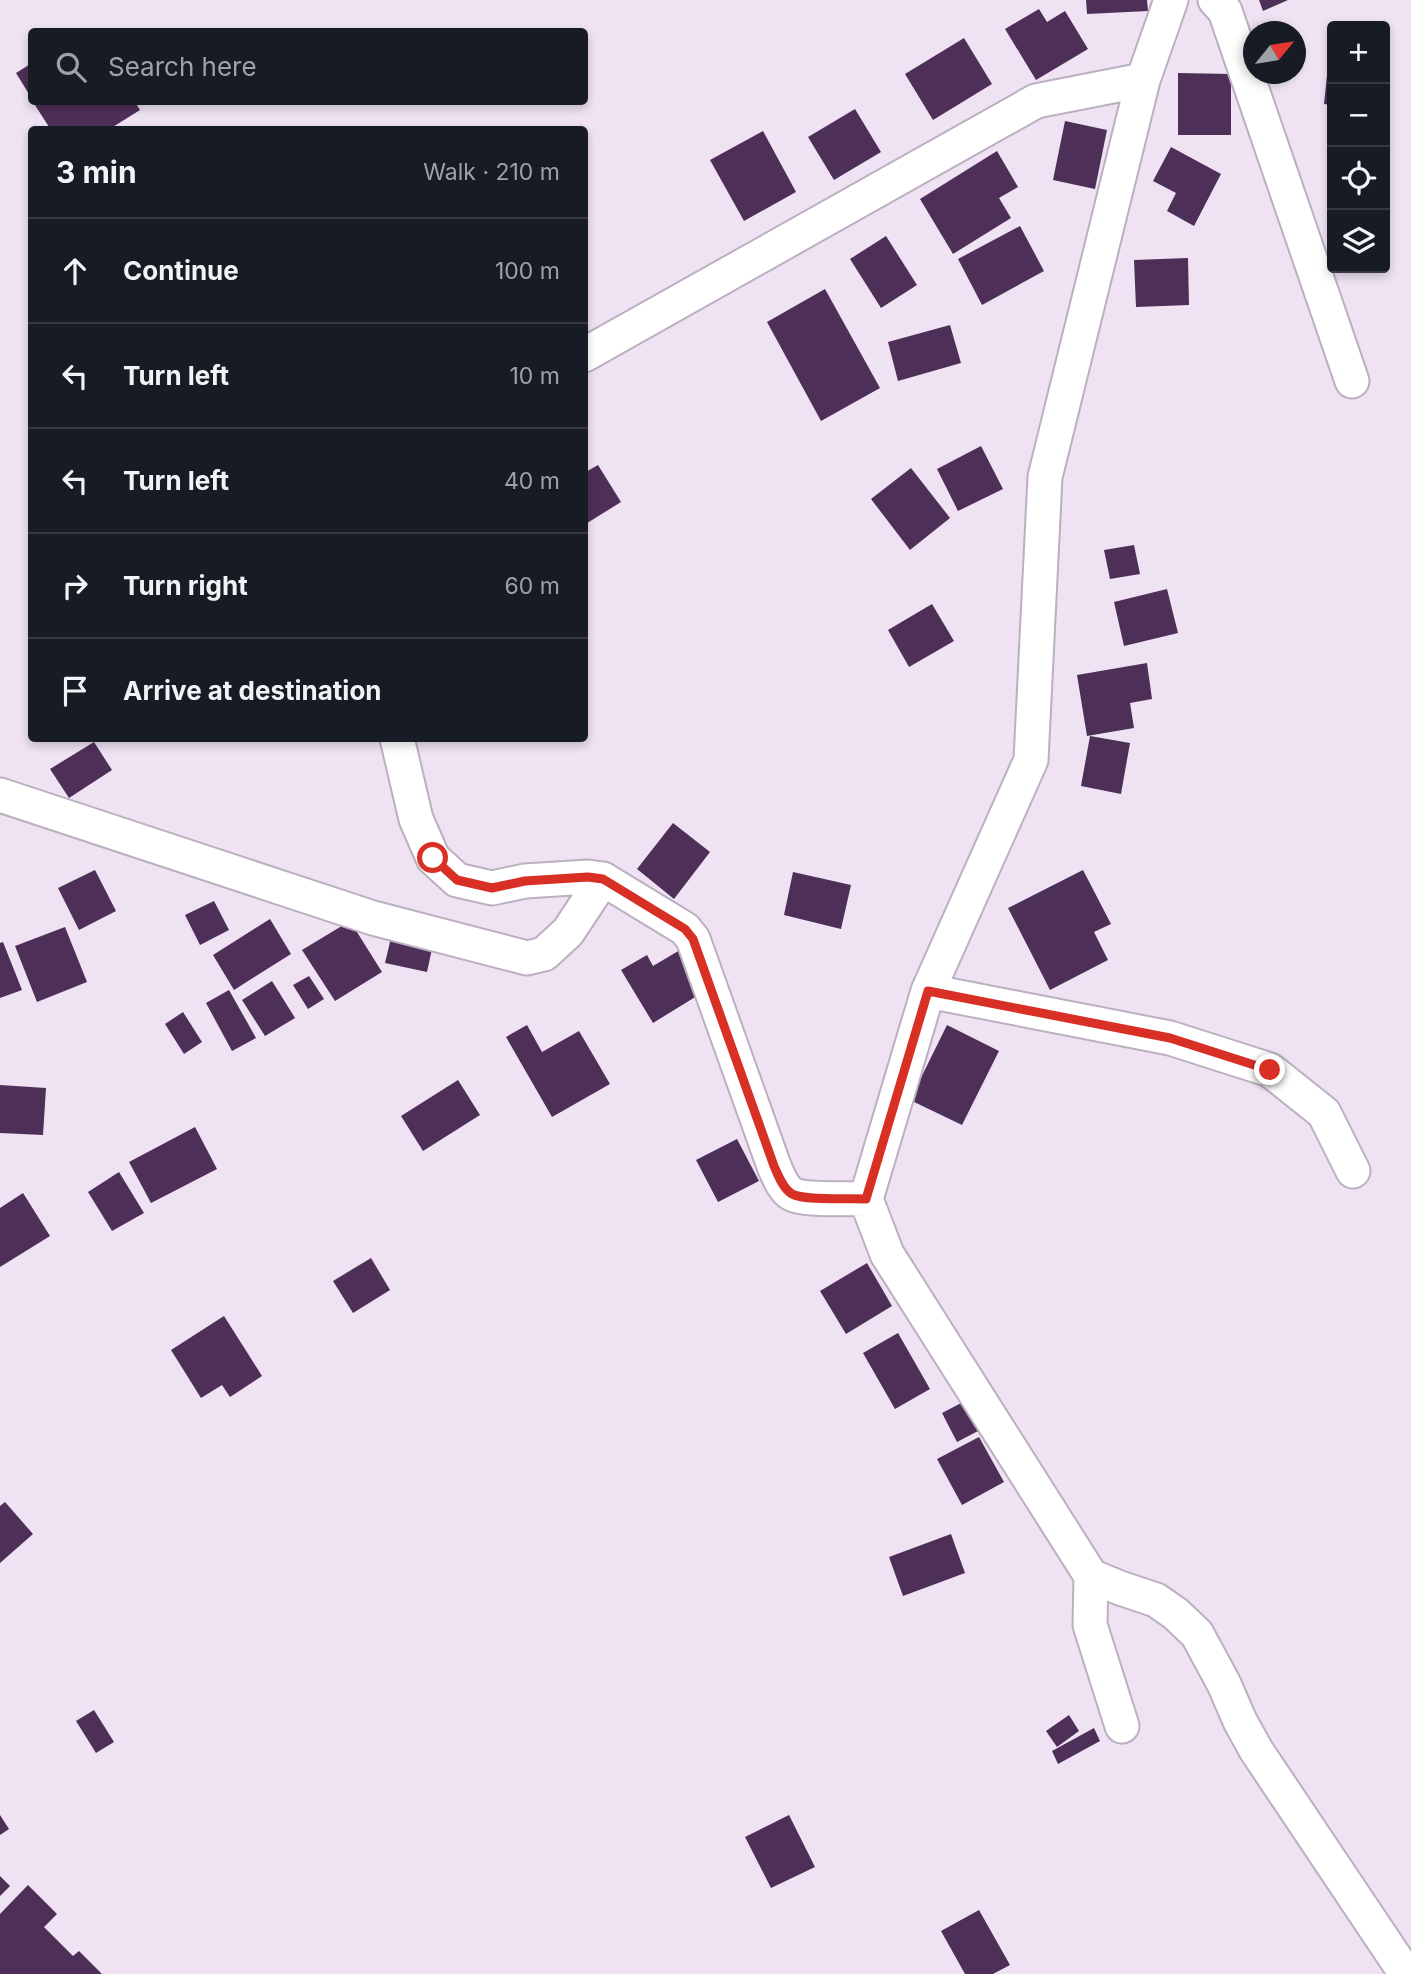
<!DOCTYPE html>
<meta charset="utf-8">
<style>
body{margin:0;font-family:Inter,sans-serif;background:#20242c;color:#f1f3f6}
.controls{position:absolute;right:21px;top:21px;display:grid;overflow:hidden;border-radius:7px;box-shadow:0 4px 10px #0003}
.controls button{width:63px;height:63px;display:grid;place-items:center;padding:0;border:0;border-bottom:2px solid #363941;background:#171b24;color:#f1f3f6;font:35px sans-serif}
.compass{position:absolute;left:1243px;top:21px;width:63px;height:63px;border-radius:50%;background:#171b24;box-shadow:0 4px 10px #0003;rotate:60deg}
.stop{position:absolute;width:21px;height:21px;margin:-16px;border:5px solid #d93025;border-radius:50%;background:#fff}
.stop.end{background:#d93025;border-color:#fff;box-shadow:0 2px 7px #0008}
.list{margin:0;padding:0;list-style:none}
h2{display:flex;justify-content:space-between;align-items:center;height:91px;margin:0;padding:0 28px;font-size:30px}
h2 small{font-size:23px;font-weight:400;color:#9ea1a6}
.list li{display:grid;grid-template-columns:46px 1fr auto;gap:21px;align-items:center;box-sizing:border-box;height:105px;padding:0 28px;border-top:2px solid #363941}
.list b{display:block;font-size:26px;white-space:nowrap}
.list em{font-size:23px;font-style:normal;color:#9ea1a6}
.icon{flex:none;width:38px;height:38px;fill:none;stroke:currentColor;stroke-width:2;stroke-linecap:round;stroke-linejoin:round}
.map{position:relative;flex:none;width:1411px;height:1974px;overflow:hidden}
.search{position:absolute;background:#171b24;box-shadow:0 4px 10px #0003;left:28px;top:28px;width:560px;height:77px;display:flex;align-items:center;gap:18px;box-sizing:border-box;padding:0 24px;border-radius:7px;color:#9ea1a6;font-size:26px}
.panel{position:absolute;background:#171b24;box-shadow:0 4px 10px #0003;left:28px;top:126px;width:560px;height:616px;border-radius:7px}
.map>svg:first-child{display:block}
.building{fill:#4e2f58}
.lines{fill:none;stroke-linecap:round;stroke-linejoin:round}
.street-casing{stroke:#bbafc0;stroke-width:37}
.street{stroke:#fff;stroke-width:33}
.route{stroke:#d93025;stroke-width:9}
</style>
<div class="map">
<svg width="1411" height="1974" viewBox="0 0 1411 1974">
<rect width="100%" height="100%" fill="#eee2f3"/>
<path class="building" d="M1086 0H1147L1148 11 1087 14Z
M1259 0H1288L1263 11Z
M1039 9 1047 22 1065 11 1088 49 1036 80 1005 29Z
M964 38 992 84 933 120 905 74Z
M1330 47H1332V105L1324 104Z
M32 63V99L16 73Z
M1178 73 1231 74V135H1178Z
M33 102H135L140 110 108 130H51Z
M855 109 881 152 834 180 808 137Z
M1065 121 1107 130 1095 189 1053 180Z
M763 131 796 192 744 221 710 160Z
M1171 147 1221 174 1194 226 1167 211 1176 193 1153 181Z
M997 151 1018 187 999 198 1011 218 953 254 920 199Z
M1020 226 1044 271 982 305 958 259Z
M886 236 917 285 881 308 850 259Z
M1188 258 1189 305 1136 307 1134 260Z
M825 289 880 388 821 421 767 322Z
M950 325 961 363 898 381 888 342Z
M981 446 1003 489 958 511 937 469Z
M598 465 621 502 584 525V473Z
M911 468 950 518 910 550 871 499Z
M1134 545 1140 574 1110 579 1104 550Z
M1167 589 1178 633 1124 646 1114 602Z
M932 604 954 641 909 667 888 630Z
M1147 663 1152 699 1130 703 1134 728 1087 736 1077 675Z
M1090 736 1130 743 1121 794 1081 786Z
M94 742 112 770 69 798 50 769Z
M673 823 710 852 674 899 637 869Z
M95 870 116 911 79 930 58 888Z
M1083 870 1111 924 1094 932 1108 960 1050 990 1008 908Z
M793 872 851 885 841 929 784 915Z
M214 901 229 930 200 945 185 915Z
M270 919 291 954 234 990 213 955Z
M350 921 382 972 335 1001 302 950Z
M394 925 435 935 427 972 385 963Z
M65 927 87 982 37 1002 15 946Z
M3 942 22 990 0 998V943Z
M680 950 705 991 653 1023 621 970 647 955 653 966Z
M309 976 324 999 308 1009 293 985Z
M272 981 295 1018 265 1036 242 1000Z
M229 990 256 1038 232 1051 206 1003Z
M183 1012 202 1042 184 1054 165 1024Z
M527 1025 542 1052 579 1031 610 1084 552 1117 506 1037Z
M947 1025 999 1051 962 1125 910 1100Z
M458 1080 480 1115 423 1151 401 1116Z
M0 1085 46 1088 43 1135 0 1133Z
M195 1127 217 1169 151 1203 129 1162Z
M737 1139 759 1181 718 1202 696 1160Z
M119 1172 144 1213 112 1231 88 1192Z
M23 1193 50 1236 0 1267V1208Z
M371 1258 390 1290 353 1313 333 1281Z
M867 1263 892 1306 846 1334 820 1291Z
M224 1316 262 1376 230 1397 222 1385 201 1398 171 1350Z
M898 1333 930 1389 895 1409 863 1353Z
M965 1401 980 1430 957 1442 942 1413Z
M979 1437 1004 1482 962 1505 937 1459Z
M5 1502 33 1534 0 1563V1506Z
M951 1534 965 1573 903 1596 889 1557Z
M94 1710 114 1742 96 1753 76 1721Z
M1069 1715 1079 1731 1057 1747 1046 1731Z
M1094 1728 1100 1741 1058 1764 1052 1751Z
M0 1815 9 1829 0 1835Z
M789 1815 815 1867 771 1888 745 1837Z
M0 1876 10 1886 0 1896Z
M28 1885 57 1914 44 1927 73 1956 79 1951 102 1974H0V1914Z
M979 1910 1010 1965 993 1974H965L941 1931Z"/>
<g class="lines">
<g class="street-casing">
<path id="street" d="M1215 0 1225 11 1352 381
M584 355 1036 101 1143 80
M397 738 416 819 433 858 457 880 492 888 525 881 588 877 603 879 685 929 693 939 774 1166C778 1175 783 1189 792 1194 805 1201 850 1198 866 1199
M0 795 373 918 527 958 544 954 568 932 603 879
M928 991 1170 1038 1270 1070 1324 1113 1353 1171
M1091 1576 1120 1588 1156 1600 1176 1614 1197 1634 1224 1684 1240 1721 1256 1750 1406 1974
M1122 1726 1090 1625 1091 1576 887 1254 866 1199 928 991 1031 760 1045 477 1143 80 1171 0"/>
</g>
<use href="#street" class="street"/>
</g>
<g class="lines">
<path class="route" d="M433 858 457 880 492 888 525 881 588 877 603 879 685 929 693 939 774 1166C778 1175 783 1189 792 1194 805 1201 850 1198 866 1199L928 991 1170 1038 1270 1070"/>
</g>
</svg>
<div class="controls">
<button>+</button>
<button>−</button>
<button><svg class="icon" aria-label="locate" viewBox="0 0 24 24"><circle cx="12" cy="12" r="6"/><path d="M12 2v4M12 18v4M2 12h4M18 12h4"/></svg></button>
<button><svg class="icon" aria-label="layers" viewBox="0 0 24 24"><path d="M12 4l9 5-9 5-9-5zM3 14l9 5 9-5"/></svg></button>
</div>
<svg class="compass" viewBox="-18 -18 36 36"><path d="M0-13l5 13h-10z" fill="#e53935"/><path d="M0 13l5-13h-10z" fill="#9ea1a6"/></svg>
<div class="stop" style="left:433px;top:858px"></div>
<div class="stop end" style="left:1270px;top:1070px"></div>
<div class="search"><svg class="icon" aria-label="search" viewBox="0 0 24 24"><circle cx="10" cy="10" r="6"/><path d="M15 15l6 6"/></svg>Search here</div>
<section class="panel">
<h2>3 min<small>Walk · 210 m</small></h2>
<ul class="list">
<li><svg class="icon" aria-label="ahead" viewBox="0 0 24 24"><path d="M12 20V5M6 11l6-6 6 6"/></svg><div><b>Continue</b></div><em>100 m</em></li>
<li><svg class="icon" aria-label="left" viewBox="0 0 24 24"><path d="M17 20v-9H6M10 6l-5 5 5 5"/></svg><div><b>Turn left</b></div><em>10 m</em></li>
<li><svg class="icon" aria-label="left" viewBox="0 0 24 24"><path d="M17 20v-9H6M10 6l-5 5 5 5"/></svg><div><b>Turn left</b></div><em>40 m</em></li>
<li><svg class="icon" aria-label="right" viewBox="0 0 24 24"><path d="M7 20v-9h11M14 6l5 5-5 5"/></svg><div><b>Turn right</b></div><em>60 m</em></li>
<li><svg class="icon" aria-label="arrive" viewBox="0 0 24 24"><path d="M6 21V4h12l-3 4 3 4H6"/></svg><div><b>Arrive at destination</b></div></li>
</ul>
</section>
</div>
